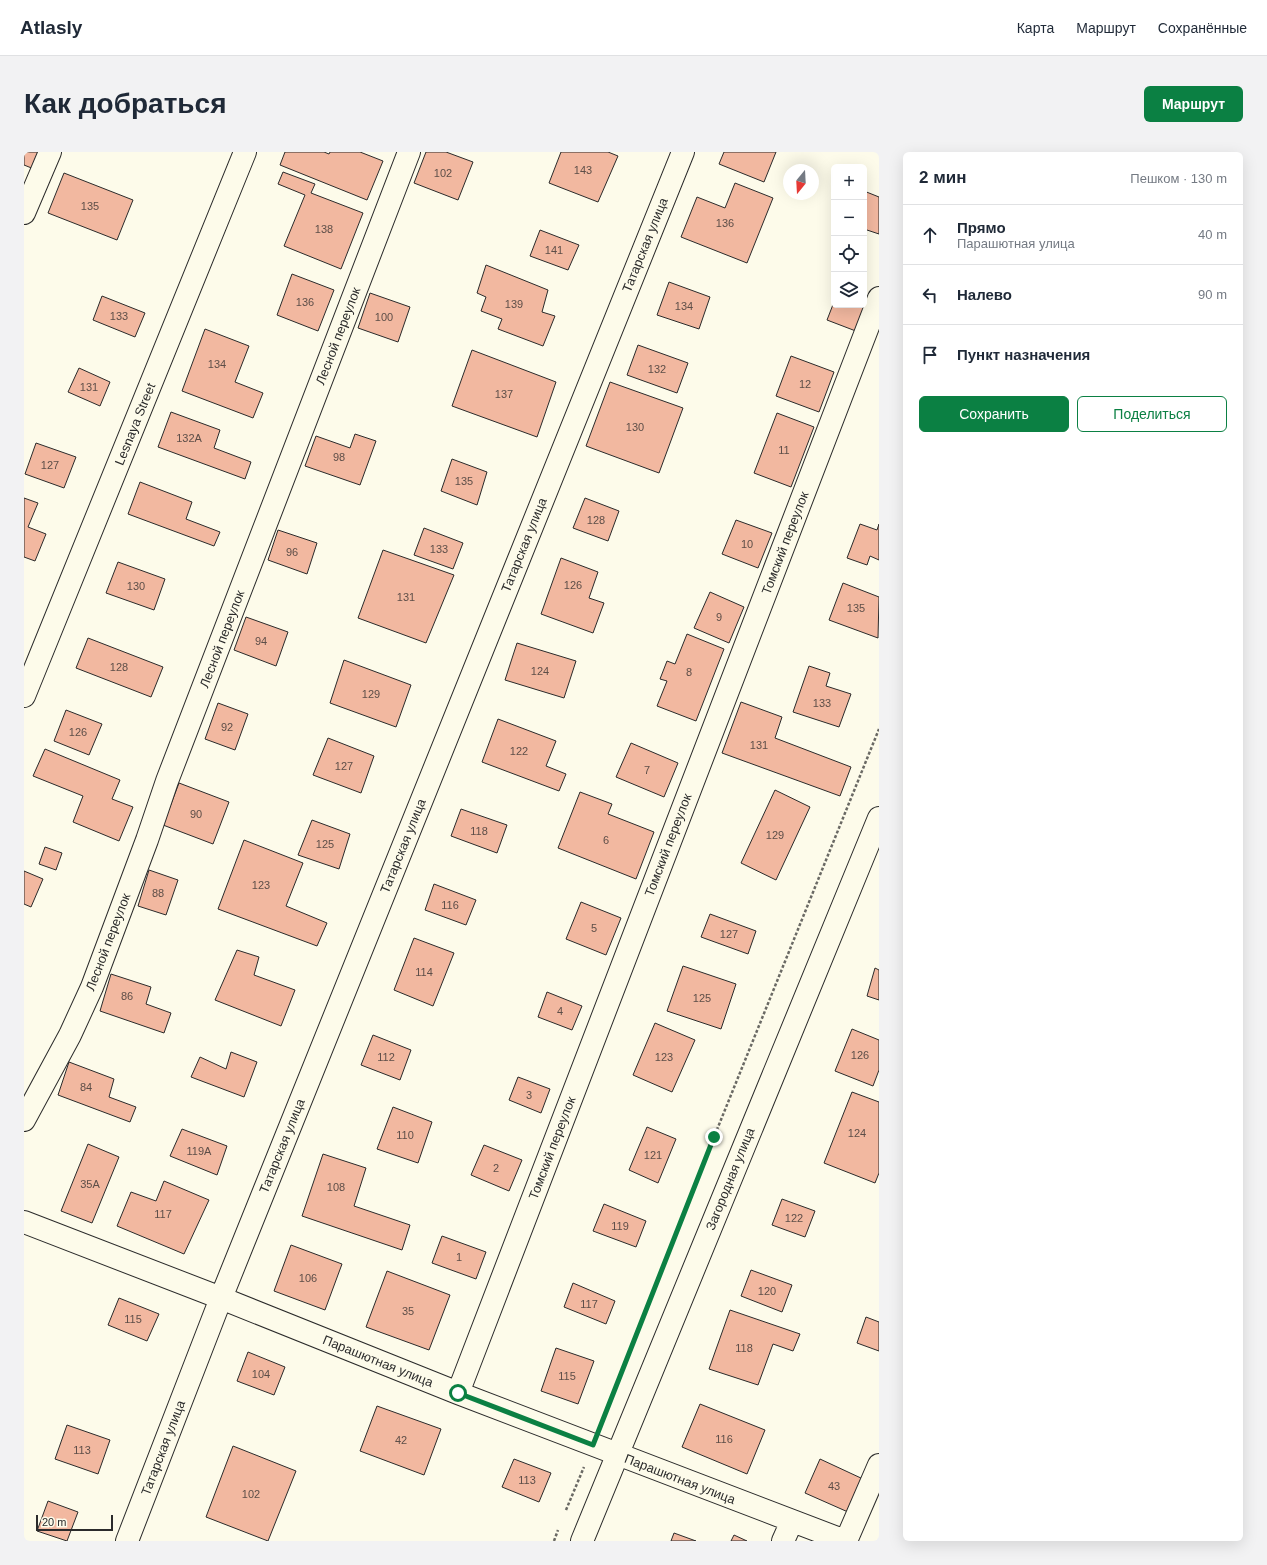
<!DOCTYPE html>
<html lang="ru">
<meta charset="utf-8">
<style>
body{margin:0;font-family:Helvetica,sans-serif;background:#f2f2f3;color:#1f2937}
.controls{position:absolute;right:12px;top:12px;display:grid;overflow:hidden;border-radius:6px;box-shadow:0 4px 16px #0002}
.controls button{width:36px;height:36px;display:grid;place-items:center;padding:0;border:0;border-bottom:1px solid #e0e1e3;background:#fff;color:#1f2937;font:20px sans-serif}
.compass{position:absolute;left:759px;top:12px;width:36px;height:36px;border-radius:50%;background:#fff;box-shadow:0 4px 16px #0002;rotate:198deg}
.scale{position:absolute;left:12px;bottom:10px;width:77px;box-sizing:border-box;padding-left:4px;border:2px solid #2b2b2b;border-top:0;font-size:11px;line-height:14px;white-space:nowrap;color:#2b2b2b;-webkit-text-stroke:3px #fdfbea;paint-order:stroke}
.stop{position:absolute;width:12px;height:12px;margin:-9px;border:3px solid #0b8043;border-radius:50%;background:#fff}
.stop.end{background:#0b8043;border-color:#fff;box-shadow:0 1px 4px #0008}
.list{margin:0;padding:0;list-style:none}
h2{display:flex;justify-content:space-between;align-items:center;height:52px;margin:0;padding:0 16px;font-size:17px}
h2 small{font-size:13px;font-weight:400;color:#747a83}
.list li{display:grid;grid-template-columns:26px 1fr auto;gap:12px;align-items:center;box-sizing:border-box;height:60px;padding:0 16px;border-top:1px solid #e0e1e3}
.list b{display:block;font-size:15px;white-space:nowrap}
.list p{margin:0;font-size:13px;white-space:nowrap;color:#747a83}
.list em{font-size:13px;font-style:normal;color:#747a83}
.actions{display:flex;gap:8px;padding:12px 16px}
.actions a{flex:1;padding:9px 0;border:1px solid #0b8043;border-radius:6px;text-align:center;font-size:14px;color:#0b8043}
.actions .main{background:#0b8043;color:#fff}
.icon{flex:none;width:22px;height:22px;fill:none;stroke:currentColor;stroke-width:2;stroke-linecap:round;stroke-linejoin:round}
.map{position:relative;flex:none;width:855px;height:1389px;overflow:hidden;border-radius:6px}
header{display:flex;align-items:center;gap:24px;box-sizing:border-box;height:56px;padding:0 20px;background:#fff;border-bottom:1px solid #e0e1e3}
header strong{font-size:19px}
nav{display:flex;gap:22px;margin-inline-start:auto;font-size:14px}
.intro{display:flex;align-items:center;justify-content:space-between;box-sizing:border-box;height:96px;padding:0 24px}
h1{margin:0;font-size:28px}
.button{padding:10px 18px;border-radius:6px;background:#0b8043;color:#fff;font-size:14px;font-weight:700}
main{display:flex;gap:24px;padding:0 24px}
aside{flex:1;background:#fff;border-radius:6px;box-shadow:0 4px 16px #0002}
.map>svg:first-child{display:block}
.building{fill:#f2b8a0;stroke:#2b2b2b}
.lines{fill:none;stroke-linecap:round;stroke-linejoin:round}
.minor-casing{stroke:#2b2b2b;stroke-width:24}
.path{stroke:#6a6964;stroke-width:2.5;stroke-dasharray:3 2;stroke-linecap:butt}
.minor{stroke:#fdfbea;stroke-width:22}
.route{stroke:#0b8043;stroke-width:5}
.labels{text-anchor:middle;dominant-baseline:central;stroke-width:3;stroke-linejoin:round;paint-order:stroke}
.number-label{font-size:11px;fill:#5d4e48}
.street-label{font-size:13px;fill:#2b2b2b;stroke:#fdfbea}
</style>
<header>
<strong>Atlasly</strong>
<nav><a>Карта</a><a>Маршрут</a><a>Сохранённые</a></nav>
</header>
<div class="intro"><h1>Как добраться</h1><a class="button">Маршрут</a></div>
<main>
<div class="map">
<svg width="855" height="1389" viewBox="0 0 855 1389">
<rect width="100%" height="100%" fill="#fdfbea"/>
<path class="building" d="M0 0H18L10 17 0 13Z
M261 0H300L305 2 306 0H336L359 9 343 48 256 13Z
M402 0H422L449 10 434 48 390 31Z
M537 0H584L594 4 574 50 525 31Z
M700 0H752L740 30 695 12Z
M259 20 291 32 287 41 339 61 317 117 260 94 281 43 254 32Z
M40 21 109 48 93 88 24 61Z
M711 31 749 46 723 111 657 85 673 45 701 56Z
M840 39 855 45V82L840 77Z
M516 78 555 93 544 118 506 104Z
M462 113 524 138 518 160 531 164 519 194 474 177 478 167 457 159 462 145 453 141Z
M268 122 310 138 294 179 253 163Z
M645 130 686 145 675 177 633 163Z
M346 141 386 155 374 190 334 176Z
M78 144 121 161 111 185 69 168Z
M810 150V153H839L847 156 837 181 803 168Z
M181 177 225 194 211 230 239 241 229 266 158 239Z
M614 193 664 211 653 241 603 223Z
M448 198 532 230 513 285 428 254Z
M767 204 810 220 795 260 752 244Z
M55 216 86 230 76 254 44 240Z
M586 230 659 256 635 321 562 294Z
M147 260 196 278 190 296 227 310 221 327 134 295Z
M753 261 790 275 767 335 730 321Z
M331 282 352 289 336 333 281 314 292 284 326 296Z
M12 291 52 305 40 336 1 322Z
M428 307 463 320 453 353 417 339Z
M116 330 168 350 162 367 196 380 190 394 104 362Z
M0 346 14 351 4 375 22 382 11 409 0 405Z
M561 346 595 359 584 389 549 376Z
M712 368 748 381 734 416 698 402Z
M836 372 853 378 855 372V408L846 404 843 413 823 406Z
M400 376 439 391 429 417 390 403Z
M254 378 293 391 283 422 244 408Z
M359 398 430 423 402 491 334 466Z
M537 406 574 420 565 446 580 451 569 481 517 462Z
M94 410 141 427 130 458 82 441Z
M819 431 855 445 854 486 805 468Z
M686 440 720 455 705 491 670 476Z
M222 465 264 480 252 514 210 498Z
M663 482 700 497 672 569 633 554 643 529 636 527 643 509 651 512Z
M64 486 139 515 127 545 52 516Z
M493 491 552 509 540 546 481 528Z
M320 508 387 533 372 575 306 551Z
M785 514 806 521 802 534 827 542 815 575 769 560Z
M717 550 758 565 751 586 827 615 816 644 698 601Z
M194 551 224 562 211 598 181 587Z
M42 558 78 572 65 603 30 589Z
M474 567 532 589 522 614 542 622 535 639 458 610Z
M304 586 350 604 337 641 289 623Z
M607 591 654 611 640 645 592 625Z
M21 597 96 628 88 647 109 655 95 689 49 670 59 644 9 624Z
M155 631 205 650 189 692 139 673Z
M751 638 786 655 752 728 717 711Z
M556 640 588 652 584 662 630 680 612 727 534 696Z
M437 657 483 673 473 701 427 684Z
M288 668 326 682 315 717 274 703Z
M220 688 279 711 262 754 303 771 293 794 194 757Z
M21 695 38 701 32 718 15 712Z
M125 718 154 728 142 763 114 754Z
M0 719 19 727 7 755 0 752Z
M410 732 452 748 442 773 401 758Z
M557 750 597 766 582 803 542 787Z
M686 762 732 779 724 802 677 785Z
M390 786 430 801 409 854 370 838Z
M213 798 235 805 230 823 271 838 257 874 191 848Z
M659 814 712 832 697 877 643 859Z
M851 816 855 818V848L843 844Z
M87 822 127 835 122 852 147 861 140 881 76 859Z
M523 840 558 854 548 878 514 865Z
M631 871 671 888 648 940 609 923Z
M828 877 855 888V918L849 934 811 919Z
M349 883 387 898 376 928 337 913Z
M207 900 233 910 220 945 167 925 176 905 202 917Z
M45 910 90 927 85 945 112 955 106 970 34 943Z
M494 925 526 937 517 961 485 948Z
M828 940 855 950V1021L851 1031 800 1011Z
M369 955 408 970 394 1011 353 997Z
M623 975 652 987 634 1031 605 1018Z
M158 977 203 994 193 1023 146 1004Z
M64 992 95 1005 68 1071 37 1059Z
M460 993 498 1008 485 1039 447 1023Z
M299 1002 342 1016 330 1054 386 1073 378 1098 278 1064Z
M140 1029 185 1048 160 1102 93 1074 107 1040 132 1049Z
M758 1047 791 1059 781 1085 748 1073Z
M580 1052 622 1069 612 1095 569 1079Z
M418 1084 462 1100 452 1127 408 1111Z
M267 1093 318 1112 301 1158 250 1139Z
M727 1118 768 1133 758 1160 717 1144Z
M363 1119 426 1143 405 1198 342 1175Z
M549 1131 591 1149 582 1172 540 1155Z
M95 1146 135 1162 123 1189 84 1173Z
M706 1158 776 1182 769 1199 749 1192 734 1233 685 1217Z
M842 1165 855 1170V1199L833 1191Z
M532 1196 570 1209 554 1252 517 1239Z
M224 1200 261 1215 250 1243 213 1229Z
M676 1252 741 1278 723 1322 658 1295Z
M353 1254 417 1277 400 1323 336 1299Z
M43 1273 86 1288 74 1322 31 1307Z
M209 1294 272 1319 244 1389 182 1365Z
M490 1307 527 1321 515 1350 478 1335Z
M796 1307 839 1327 824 1360 781 1341Z
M24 1349 54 1360 43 1389 13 1379Z
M650 1381 672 1389H647Z
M710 1383 723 1389H707Z"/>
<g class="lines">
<g class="minor-casing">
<path id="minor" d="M0 61 26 0
M0 544 221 0
M0 968 46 883 68 835 123 688 143 629 385 0
M0 1070 197 1146 434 1241 821 1389
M434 1241 855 146
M103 1389 197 1146 659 0
M558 1389 855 666
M759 1389 768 1369
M822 1389 855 1313"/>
</g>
<path class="path" d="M577 1271 690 985 855 577
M542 1358 560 1315
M530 1389 534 1378"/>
<use href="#minor" class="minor"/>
</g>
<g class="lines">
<path class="route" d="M434 1241 569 1293 690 985"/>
</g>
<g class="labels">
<g class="number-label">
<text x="559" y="18">143</text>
<text x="419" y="21">102</text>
<text x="66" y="54">135</text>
<text x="701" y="71">136</text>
<text x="300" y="77">138</text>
<text x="530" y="98">141</text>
<text x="281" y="150">136</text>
<text x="490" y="152">139</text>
<text x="660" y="154">134</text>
<text x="95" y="164">133</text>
<text x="360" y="165">100</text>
<text x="193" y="212">134</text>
<text x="633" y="217">132</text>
<text x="781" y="232">12</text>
<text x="65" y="235">131</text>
<text x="480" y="242">137</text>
<text x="611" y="275">130</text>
<text x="165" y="286">132А</text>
<text x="760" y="298">11</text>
<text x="315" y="305">98</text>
<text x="26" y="313">127</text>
<text x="440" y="329">135</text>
<text x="572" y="368">128</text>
<text x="723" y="392">10</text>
<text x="415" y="397">133</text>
<text x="268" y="400">96</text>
<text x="549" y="433">126</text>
<text x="112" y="434">130</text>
<text x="382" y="445">131</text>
<text x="832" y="456">135</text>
<text x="695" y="465">9</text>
<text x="237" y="489">94</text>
<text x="95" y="515">128</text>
<text x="516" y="519">124</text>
<text x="665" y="520">8</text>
<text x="347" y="542">129</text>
<text x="798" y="551">133</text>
<text x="203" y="575">92</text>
<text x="54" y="580">126</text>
<text x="735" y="593">131</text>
<text x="495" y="599">122</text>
<text x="320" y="614">127</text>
<text x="623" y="618">7</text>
<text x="172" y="662">90</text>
<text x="455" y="679">118</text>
<text x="751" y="683">129</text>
<text x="582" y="688">6</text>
<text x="301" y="692">125</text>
<text x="237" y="733">123</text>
<text x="134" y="741">88</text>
<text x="426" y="753">116</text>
<text x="570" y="776">5</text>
<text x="705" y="782">127</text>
<text x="400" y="820">114</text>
<text x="103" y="844">86</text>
<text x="678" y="846">125</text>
<text x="536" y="859">4</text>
<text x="836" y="903">126</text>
<text x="362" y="905">112</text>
<text x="640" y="905">123</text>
<text x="62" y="935">84</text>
<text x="505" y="943">3</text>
<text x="833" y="981">124</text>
<text x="381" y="983">110</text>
<text x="175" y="999">119А</text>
<text x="629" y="1003">121</text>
<text x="472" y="1016">2</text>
<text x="66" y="1032">35А</text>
<text x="312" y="1035">108</text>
<text x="139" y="1062">117</text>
<text x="770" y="1066">122</text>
<text x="596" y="1074">119</text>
<text x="435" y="1105">1</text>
<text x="284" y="1126">106</text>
<text x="743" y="1139">120</text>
<text x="565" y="1152">117</text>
<text x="384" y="1159">35</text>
<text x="109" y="1167">115</text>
<text x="720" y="1196">118</text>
<text x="237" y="1222">104</text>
<text x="543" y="1224">115</text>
<text x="700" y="1287">116</text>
<text x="377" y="1288">42</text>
<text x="58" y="1298">113</text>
<text x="503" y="1328">113</text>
<text x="810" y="1334">43</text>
<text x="227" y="1342">102</text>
</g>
<g class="street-label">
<text transform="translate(621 93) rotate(-68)">Татарская улица</text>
<text transform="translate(314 184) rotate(-69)">Лесной переулок</text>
<text transform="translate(111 272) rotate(-68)">Lesnaya Street</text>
<text transform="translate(761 391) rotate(-69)">Томский переулок</text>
<text transform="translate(500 393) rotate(-68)">Татарская улица</text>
<text transform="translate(198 487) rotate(-69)">Лесной переулок</text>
<text transform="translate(644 693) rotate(-69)">Томский переулок</text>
<text transform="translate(379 694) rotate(-68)">Татарская улица</text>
<text transform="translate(84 790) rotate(-69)">Лесной переулок</text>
<text transform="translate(258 994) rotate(-68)">Татарская улица</text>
<text transform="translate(528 996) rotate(-69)">Томский переулок</text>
<text transform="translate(706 1027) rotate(-68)">Загородная улица</text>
<text transform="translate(354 1209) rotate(22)">Парашютная улица</text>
<text transform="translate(139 1296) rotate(-69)">Татарская улица</text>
<text transform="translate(656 1327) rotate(21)">Парашютная улица</text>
</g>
</g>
</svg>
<div class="controls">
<button>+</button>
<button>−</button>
<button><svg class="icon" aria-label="locate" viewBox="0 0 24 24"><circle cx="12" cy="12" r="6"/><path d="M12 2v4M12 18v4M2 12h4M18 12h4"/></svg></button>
<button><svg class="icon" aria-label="layers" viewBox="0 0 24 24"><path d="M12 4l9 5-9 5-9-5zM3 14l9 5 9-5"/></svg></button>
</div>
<svg class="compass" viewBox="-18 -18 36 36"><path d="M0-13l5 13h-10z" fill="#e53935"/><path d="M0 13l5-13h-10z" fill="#747a83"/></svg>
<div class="scale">20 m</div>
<div class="stop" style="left:434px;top:1241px"></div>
<div class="stop end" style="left:690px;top:985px"></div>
</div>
<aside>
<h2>2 мин<small>Пешком · 130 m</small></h2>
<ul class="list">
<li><svg class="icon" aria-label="ahead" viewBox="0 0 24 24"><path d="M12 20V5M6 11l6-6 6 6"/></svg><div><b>Прямо</b><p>Парашютная улица</p></div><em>40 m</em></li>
<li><svg class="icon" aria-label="left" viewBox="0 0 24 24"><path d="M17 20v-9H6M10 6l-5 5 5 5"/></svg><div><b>Налево</b></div><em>90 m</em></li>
<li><svg class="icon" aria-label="arrive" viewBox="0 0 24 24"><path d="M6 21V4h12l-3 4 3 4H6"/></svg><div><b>Пункт назначения</b></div></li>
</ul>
<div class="actions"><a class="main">Сохранить</a><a>Поделиться</a></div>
</aside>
</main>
